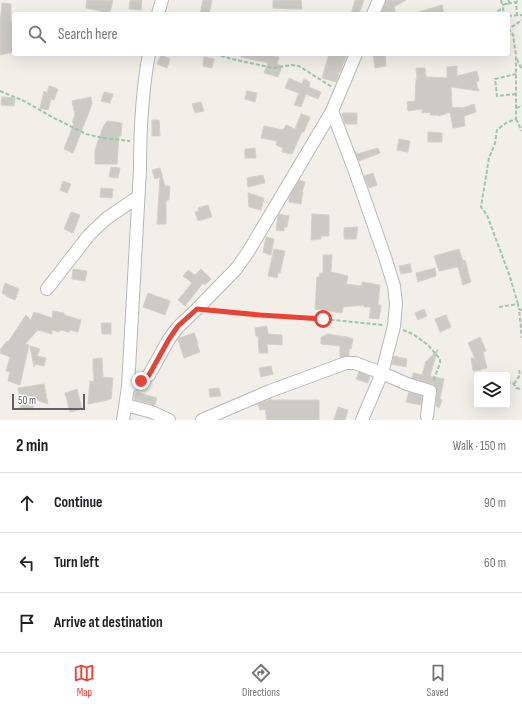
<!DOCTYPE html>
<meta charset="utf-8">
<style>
body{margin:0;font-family:"Sofia Sans Condensed",sans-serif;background:#f2f2f2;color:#202124}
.controls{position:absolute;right:12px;bottom:12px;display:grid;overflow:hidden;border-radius:4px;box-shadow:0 4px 16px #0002}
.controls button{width:36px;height:36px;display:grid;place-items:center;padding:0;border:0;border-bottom:1px solid #e0e0e0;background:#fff;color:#202124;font:20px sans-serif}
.scale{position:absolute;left:12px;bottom:10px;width:73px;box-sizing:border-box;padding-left:4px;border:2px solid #5f6368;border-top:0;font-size:11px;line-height:14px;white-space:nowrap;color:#5f6368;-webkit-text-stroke:3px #fff;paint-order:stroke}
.stop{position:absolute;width:12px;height:12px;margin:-9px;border:3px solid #ea4335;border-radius:50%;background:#fff}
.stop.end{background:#ea4335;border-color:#fff;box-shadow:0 1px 4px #0008}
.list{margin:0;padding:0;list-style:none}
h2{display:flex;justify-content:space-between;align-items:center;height:52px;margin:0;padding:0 16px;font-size:17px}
h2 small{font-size:13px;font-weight:400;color:#757577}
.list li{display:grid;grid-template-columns:26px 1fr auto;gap:12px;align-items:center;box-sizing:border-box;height:60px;padding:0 16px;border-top:1px solid #e0e0e0}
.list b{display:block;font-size:15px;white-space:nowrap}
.list em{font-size:13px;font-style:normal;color:#757577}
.icon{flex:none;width:22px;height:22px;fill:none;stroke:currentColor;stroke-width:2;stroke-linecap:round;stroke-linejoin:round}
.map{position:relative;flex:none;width:522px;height:420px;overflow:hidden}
.search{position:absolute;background:#fff;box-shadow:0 4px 16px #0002;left:12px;right:12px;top:12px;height:44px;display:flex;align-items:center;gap:10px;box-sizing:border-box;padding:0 14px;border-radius:4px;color:#757577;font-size:15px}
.sheet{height:232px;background:#fff}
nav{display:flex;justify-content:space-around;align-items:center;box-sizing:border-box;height:56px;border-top:1px solid #e0e0e0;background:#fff;font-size:11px;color:#757577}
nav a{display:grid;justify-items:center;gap:2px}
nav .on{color:#ea4335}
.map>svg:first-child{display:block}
.building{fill:#cccac5;stroke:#d6d1c6}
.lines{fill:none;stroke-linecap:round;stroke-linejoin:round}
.minor-casing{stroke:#b5b8bc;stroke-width:14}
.path{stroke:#9cc7a9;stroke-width:2;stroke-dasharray:4 2;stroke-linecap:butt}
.minor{stroke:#fff;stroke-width:12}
.route{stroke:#ea4335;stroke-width:5}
</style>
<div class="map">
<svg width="522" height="420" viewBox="0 0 522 420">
<rect width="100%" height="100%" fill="#f1efe8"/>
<path class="building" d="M87 0H113L111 9 108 14H100L101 11 86 8Z
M130 0H142L141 10 129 9Z
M203 0H212L209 14H200Z
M273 0H301L302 9H292L273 8Z
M355 0H364L359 14H351Z
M386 0H406L394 7 396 14H381Z
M2 3 11 4V21L14 23V52L0 55V18L1 15Z
M442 5 444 14H420L419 12Z
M241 54H266L279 57 277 64 282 66 278 77 264 73 268 63 241 57Z
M329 54H347L340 72 336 73 339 74 336 82 322 78Z
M373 54H385L386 66 375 68Z
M161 55 170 59 167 68 157 64Z
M204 57 214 59 212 68 203 66Z
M457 66V76L477 71 479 81 476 82 479 91 451 87 452 107 463 108 474 104 476 112 464 116 465 126 453 128 450 112 439 116 438 115H430V112L422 113V109L408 111 407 102 415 101 416 79H417L416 68H425L426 77 447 78V67Z
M289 78 302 84 304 79 310 82 309 87 321 92 318 99 306 94 301 107 294 105 299 93 285 88Z
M49 86 58 89 54 100 51 99 48 110 40 108 44 91 47 93Z
M247 91 257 93 255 102 245 99Z
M104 92 113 94 110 103 101 101Z
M2 97 15 98 14 106 1 105Z
M91 97 92 104 73 153 64 149 74 123 72 122 75 115 72 101Z
M201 102 204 111 195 113 192 104Z
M342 113H357V124H345L342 115Z
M301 114 310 117 304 132H302L292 154 282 152 283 148 276 145 277 141 261 138 264 126 283 130 286 125 295 129Z
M152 120H159L160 136H152Z
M107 121 122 123 121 136H119L117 164H95V150L103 127Z
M428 132 442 133V142H428Z
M399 139 410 141 408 152 397 150Z
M255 148 256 158H245V149Z
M378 148 380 153 359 161 355 151 357 154Z
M111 167 120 168 118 178 109 177Z
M160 168 165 186H170L169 200H166V224H157L160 177 155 179 152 170Z
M373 173 377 185 369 188 364 176Z
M263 175 265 183 248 187 247 178Z
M299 180 305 182 302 192H303L301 204 289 202V197Z
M63 181 71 184 67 193 60 190Z
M101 188 113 189 112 198 100 197Z
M248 193 264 198 261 210 249 207Z
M208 205 212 217 198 221 195 212 199 211 198 208Z
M71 212 80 215 73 233 64 229Z
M279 214 289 216 287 227H284V231L276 230 278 216Z
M312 214 329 215V236H321V239L311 240Z
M358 227 356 239H344V228Z
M266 237 274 239 271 255 263 252Z
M274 249 285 251 280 273H278L277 278 268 276Z
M459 249 463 261 465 260 471 282 463 285 458 267 439 271 434 256Z
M323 255H332L331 272 348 276 346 284 362 286V282L380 285 378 305H381L379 319 369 318 371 307H364V305L343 307 342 313 315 309 317 277H319L320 273H323Z
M410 264 412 272 401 274 399 266Z
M435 268 436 276 418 282 416 273Z
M73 269 87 271 85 281 72 279Z
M201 269 211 279 205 285 203 283 185 306 178 300 192 283 183 276 188 270 195 275Z
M5 283 19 289 15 300 6 296V295L2 293Z
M148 293 170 301 165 315 143 307Z
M424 309 427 316 418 320 415 313Z
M53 311 64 313V315L81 320 78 332 70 330 69 332 60 330 59 332 52 330V334L38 330 25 344 29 345 20 385 8 381 10 372 6 371 10 357 0 353V350L7 341 8 342 26 315 31 320 34 312 52 318Z
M446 315 451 327 440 332 435 319Z
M101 323H111V334H102Z
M267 326 268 334 282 335V345L267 344 268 353H259L258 336H256L255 328Z
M194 333 198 343 197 344 200 352 184 358 178 340 179 338Z
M328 334 347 337 353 339 351 349H349V356L340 357V346L321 344V337Z
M480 337 486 351 483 352 487 368 481 369V370L473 371 471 358H475L468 343Z
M30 346 40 349 37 356 46 358 44 366 35 364 34 367Z
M438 349 430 376 444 379 440 399 442 400 439 408 436 406 437 392 435 386 432 384 412 378 413 373 422 375 426 361H427Z
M394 356 407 359 406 367 392 364Z
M102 358 103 377 113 378 111 399H108V400L88 404 90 381 94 382 93 367V359Z
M271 366 273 374 261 377 259 368Z
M359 372 370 376 368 383 356 379Z
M44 384 48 404 34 399 33 410 20 408 21 404 18 388Z
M219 388 221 396 210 397 209 389Z
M77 389 82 409 70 412 65 393Z
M135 392H136L157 398 155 405 134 399Z
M409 392 422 396 421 405 406 402Z
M271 399V400H319V420H267L265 409 260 410 258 404Z
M338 407 348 410 345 420H334Z"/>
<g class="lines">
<g class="minor-casing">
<path id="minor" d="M158 14 162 0
M373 14 379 0
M332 111 353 166 385 257 394 286 396 304 394 326 382 373 362 420
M47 289 89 235 107 218 138 197
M128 387 141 381 149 375 169 339 178 327 197 309 236 269 248 252 332 111 356 54
M126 405 152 412 169 420
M123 420 128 387 140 169C140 131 142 91 149 54
M202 420 270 391 346 363H355L382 373 407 384 430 391 427 416"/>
</g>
<path class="path" d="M501 0 502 5
M508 0 510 3 502 5 516 2
M486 14 495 13 503 8 504 14
M508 16 522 15
M517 16 516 2 519 0
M215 54 232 59 273 68 292 65 299 66 332 87
M517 59 522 70
M0 91 24 101 52 117 86 134 103 138 130 141
M516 94 497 96 495 79 516 74
M516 108 522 106
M516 119 522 131
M518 304 510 277 487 215 481 207 489 158 495 143 497 130 506 123 516 119V55L513 35 509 29 522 20
M499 307 518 304 519 309
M211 310 260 315 323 319 383 325
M522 310 519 309 522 338
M403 330 413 334 428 345 440 359V363L433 382
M507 381 514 384 516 388 522 389
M514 384 520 375 519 369"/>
<use href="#minor" class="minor"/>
</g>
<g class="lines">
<path class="route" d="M141 381 149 375 169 339 178 326 197 309 260 315 323 319"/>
</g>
</svg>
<div class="controls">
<button><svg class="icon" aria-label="layers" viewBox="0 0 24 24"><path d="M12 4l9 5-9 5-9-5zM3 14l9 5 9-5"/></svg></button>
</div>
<div class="scale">50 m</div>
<div class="stop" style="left:323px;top:319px"></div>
<div class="stop end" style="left:141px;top:381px"></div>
<div class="search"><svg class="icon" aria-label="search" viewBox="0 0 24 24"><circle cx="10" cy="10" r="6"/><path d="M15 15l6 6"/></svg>Search here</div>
</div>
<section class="sheet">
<h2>2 min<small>Walk · 150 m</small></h2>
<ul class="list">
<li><svg class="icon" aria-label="ahead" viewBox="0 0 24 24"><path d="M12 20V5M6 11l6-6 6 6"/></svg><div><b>Continue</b></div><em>90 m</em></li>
<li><svg class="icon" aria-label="left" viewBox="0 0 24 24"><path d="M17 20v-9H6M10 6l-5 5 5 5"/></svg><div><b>Turn left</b></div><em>60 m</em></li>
<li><svg class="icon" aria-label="arrive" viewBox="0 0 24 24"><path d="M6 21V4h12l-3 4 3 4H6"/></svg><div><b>Arrive at destination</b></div></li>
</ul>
</section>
<nav>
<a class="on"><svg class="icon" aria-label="map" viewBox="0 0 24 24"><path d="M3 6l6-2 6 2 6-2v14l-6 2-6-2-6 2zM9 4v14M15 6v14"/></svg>Map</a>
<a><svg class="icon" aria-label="directions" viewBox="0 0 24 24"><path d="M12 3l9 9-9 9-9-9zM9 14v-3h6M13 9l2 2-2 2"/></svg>Directions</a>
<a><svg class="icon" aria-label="saved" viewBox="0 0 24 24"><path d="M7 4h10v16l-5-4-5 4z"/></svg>Saved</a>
</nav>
